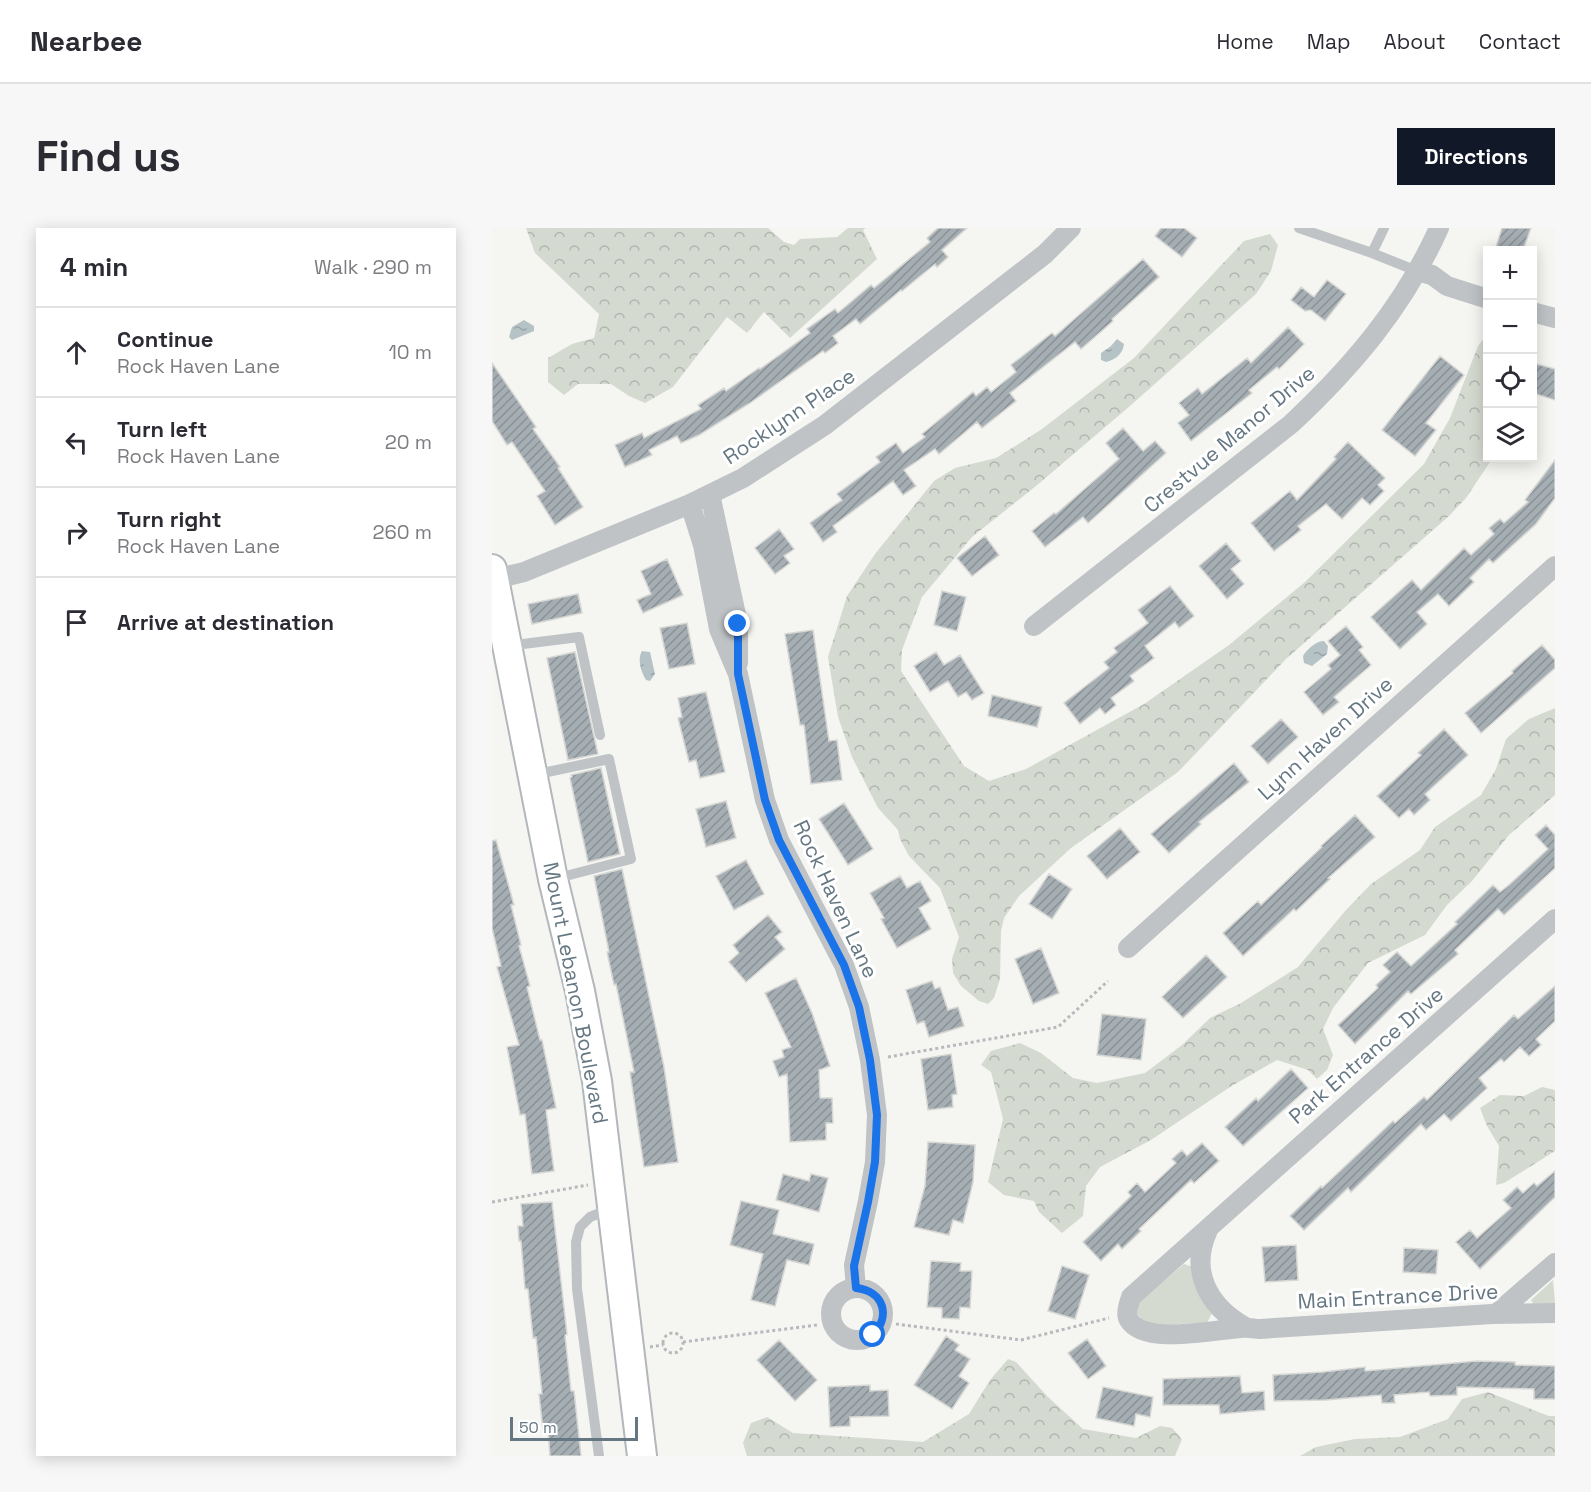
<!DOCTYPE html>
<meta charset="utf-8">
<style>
body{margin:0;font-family:"Space Grotesk",sans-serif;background:#f7f7f7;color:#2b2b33}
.controls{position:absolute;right:18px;top:18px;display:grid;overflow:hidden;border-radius:0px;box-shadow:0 3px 15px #0003}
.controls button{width:54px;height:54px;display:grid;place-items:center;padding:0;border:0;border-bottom:2px solid #e1e1e2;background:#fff;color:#2b2b33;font:30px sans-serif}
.scale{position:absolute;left:18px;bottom:15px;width:128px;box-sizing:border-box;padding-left:6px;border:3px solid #657782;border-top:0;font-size:16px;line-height:21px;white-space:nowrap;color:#657782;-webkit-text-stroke:4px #fff;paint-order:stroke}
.stop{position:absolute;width:18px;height:18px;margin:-14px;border:4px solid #1a73e8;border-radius:50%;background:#fff}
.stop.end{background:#1a73e8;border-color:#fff;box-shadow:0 2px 6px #0008}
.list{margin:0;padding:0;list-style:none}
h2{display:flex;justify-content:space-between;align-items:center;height:78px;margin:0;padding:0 24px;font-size:26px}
h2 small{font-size:20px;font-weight:400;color:#7c7c81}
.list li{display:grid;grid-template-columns:39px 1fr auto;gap:18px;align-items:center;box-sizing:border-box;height:90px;padding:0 24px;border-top:2px solid #e1e1e2}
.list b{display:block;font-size:22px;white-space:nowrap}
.list p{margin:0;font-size:20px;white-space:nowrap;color:#7c7c81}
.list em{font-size:20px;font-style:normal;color:#7c7c81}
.icon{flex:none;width:33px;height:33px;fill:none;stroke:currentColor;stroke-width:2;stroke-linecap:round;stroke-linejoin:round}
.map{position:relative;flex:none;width:1063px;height:1228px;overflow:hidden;border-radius:0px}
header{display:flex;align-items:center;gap:36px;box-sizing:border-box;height:84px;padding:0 30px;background:#fff;border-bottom:2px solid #e1e1e2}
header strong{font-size:28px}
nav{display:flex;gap:33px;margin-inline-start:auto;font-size:21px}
.intro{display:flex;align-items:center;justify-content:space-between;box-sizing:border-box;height:144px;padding:0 36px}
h1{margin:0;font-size:42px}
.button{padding:15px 27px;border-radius:0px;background:#111827;color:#fff;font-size:21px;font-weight:700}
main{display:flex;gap:36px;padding:0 36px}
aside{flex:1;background:#fff;border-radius:0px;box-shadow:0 3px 15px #0003}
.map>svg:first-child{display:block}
.grass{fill:#d5dad1}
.forest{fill:url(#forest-crowns)}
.water{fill:url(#water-ripples)}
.building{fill:url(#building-hatch);stroke:#d7d7d4;stroke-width:1.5}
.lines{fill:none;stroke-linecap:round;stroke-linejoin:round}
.secondary-casing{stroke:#b1b7bb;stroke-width:32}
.path{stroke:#b7babc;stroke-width:3;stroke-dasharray:3 3;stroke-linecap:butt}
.lane{stroke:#bfc3c6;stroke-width:10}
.street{stroke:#bfc3c6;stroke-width:20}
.secondary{stroke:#fff;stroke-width:28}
.route{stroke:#1a73e8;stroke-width:8}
.labels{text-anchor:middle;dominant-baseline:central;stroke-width:6;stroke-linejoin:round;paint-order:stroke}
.street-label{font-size:21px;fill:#657782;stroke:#fff}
</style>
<header>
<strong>Nearbee</strong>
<nav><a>Home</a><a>Map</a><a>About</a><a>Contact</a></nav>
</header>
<div class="intro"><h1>Find us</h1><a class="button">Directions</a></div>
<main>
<aside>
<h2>4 min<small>Walk · 290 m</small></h2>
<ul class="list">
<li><svg class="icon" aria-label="ahead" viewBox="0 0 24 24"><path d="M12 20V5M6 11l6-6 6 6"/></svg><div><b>Continue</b><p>Rock Haven Lane</p></div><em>10 m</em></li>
<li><svg class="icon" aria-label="left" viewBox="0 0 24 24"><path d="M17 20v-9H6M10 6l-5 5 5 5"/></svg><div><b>Turn left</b><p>Rock Haven Lane</p></div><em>20 m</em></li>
<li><svg class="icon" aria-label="right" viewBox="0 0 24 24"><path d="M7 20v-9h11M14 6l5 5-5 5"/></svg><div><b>Turn right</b><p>Rock Haven Lane</p></div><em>260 m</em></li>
<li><svg class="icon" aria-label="arrive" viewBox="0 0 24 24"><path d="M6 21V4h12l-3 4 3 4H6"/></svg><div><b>Arrive at destination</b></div></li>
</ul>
</aside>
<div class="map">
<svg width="1063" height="1228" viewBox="0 0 1063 1228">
<defs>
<pattern id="forest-crowns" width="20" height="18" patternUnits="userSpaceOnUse" patternTransform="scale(1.5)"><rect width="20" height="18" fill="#d5dad1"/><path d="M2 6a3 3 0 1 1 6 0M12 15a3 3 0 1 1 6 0" fill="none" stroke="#b0b6af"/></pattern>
<pattern id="water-ripples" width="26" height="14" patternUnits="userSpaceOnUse" patternTransform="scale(1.5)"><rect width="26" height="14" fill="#b5c3c6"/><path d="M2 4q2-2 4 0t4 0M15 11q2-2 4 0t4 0" fill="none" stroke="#97a3a6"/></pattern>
<pattern id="building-hatch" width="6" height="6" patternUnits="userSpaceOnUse" patternTransform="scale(1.5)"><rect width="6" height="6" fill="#a5aeb3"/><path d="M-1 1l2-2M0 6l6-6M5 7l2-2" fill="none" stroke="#8a9297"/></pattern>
</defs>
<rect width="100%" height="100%" fill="#f5f5f2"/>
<path class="grass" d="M692 1036 701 1039 720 1085 715 1095 656 1097 645 1086 647 1074Z
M1061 1052 1063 1075 1042 1077 1039 1072Z"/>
<path class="forest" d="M34 0H276L292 14 302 17 308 11 345 9 356 0H374L371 2 385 31 298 110 272 84 255 105 235 89 181 159 153 175 137 168 119 156H86L72 167 56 154V130L80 116 102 110 107 86 43 25Z
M778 6 786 17 779 43 764 66 638 178 544 258 480 309 430 369 410 422 409 443 472 538 497 553 534 541 652 476 737 417 813 354 932 236 958 190 986 118 995 106 996 230 1000 231 974 270 957 288 794 431 686 544 579 620 527 668 512 690 509 703 508 751 502 770 496 776 487 773 469 758 461 745 460 731 467 709 448 660 417 628 408 611 406 602 386 580 360 529 346 489 336 429 355 368 383 326 442 253 463 240 504 230 550 201 642 130 752 13Z
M1063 480V567L1017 607 980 653 955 677 933 707 876 735 841 780 831 801 841 827 835 842 825 851 816 842 785 832 738 859 659 912 608 939 594 958 591 988 570 1005 547 984 542 973 512 967 496 954 511 891 499 844 489 837 499 823 528 815 549 825 581 850 605 855 653 845 690 817 718 790 749 775 806 739 854 682 879 656 928 622 943 599 989 567 1004 541 1014 511 1037 491Z
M1050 859 1063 862V923L1012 955 1004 957 1007 918 995 898 988 880 1008 867 1032 868Z
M516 1131 524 1134 556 1169 591 1201 644 1210 668 1198 680 1200 690 1211 683 1228H255L251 1215 259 1195 275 1189 301 1205 431 1214 477 1186 498 1152Z
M996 1164 1057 1188H1063V1228H808L824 1219 863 1211 908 1209 956 1191 970 1171Z"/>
<path class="water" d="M32 92 42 98V103L20 112 17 109 20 99Z
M625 111 632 116C631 126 623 132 614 134L609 132V125L619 118Z
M832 413 836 418 835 426 820 438 812 435 811 428C815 421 824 413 832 413Z
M150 423 158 424 163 446 158 453 154 452C149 444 145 431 150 423Z"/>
<path class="building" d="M446 0H475L450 22 456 29 445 39 443 36 410 63 409 62 368 96 364 91 341 108 346 115 333 125 331 123 258 175 207 207 189 215 185 208 157 222 160 227 133 239 123 217 150 205 152 210 209 181 206 177 232 160 234 163 267 140 268 141 318 105 315 101 343 81 346 85 379 57 382 60 438 14 435 10Z
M669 0H692L705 10 690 29 663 8Z
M1010 0H1039L1031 22H1003Z
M651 31 667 49 620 91 621 93 589 121 583 114 518 165 524 173 490 200 485 194 447 226 443 221 412 242 424 258 411 267 401 253 341 298 345 304 331 314 318 295 350 272 345 266 388 234 384 229 404 215 411 225 433 209 430 206 481 164 484 168 495 159 499 164 524 144 519 137 560 105 563 108Z
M835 52 854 66 833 93 819 82 813 83 799 72 809 59 822 69Z
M796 99 812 116 787 141 785 139 757 162 760 165 699 213 686 195 697 187 687 175 706 160 710 166 755 130 759 135Z
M948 128 972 147 934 195 944 202 923 228 890 202Z
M0 135 44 199 41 201 68 239 66 240 91 279 63 297 45 268 53 263 20 214 15 217 0 193Z
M1041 135 1063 141V172L1041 165Z
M631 200 651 223 663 213 674 225 596 295 591 289 553 319 540 303 562 285 564 286 627 231 614 215Z
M856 214 893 250 886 257 892 263 878 277 870 270 850 291 834 276 806 298 809 302 782 323 759 295 798 263 805 272 844 231 842 229Z
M1063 232V270L1044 296 1001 335 997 331 978 350 982 354 957 378 946 366 925 384 935 396 908 421 879 389 920 352 929 362 972 320 979 327 1002 306 997 300 1008 291 1012 295 1036 274 1033 272Z
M287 301 302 321 292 328 298 335 283 346 263 320Z
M493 308 507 327 480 348 465 330Z
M734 315 749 333 739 341 752 356 735 371 707 338Z
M175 331 191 367 151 385 145 372 159 366 149 343Z
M678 358 702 388 687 400 683 394 653 418 662 430 638 448 642 453 619 470 624 477 613 486 608 480 588 496 572 475 617 440 612 434 625 424 622 420 656 395 646 382Z
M450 363 474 369 465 403 442 397Z
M86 366 90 385 40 396 36 376Z
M195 395 203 436 177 441 168 400Z
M854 398 871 419 867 422 879 437 842 469 847 474 831 487 812 464 839 441 836 437 848 427 836 413Z
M321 402 337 513 345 512 350 552 319 556 312 497H308L293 406Z
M1050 417 1063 432V440L989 505 973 485 1021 445 1020 443Z
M83 424 106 526 76 532 55 430Z
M444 424 452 437 468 427 492 465 480 472 474 464 466 469 456 453 438 464 422 438Z
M214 464 233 544 208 550 204 532 197 534 186 490 190 489 186 470Z
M500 467 550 479 545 499 496 488Z
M789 491 806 509 776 536 759 518Z
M952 501 976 527 933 566 938 572 922 587 917 581 907 590 885 568 929 527 926 525Z
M742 535 757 554 707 594 709 596 677 625 659 606Z
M109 540 128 626 96 634 78 550 80 549 79 547Z
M234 573 244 610 214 619 204 581Z
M352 575 381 621 356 637 327 591Z
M863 587 883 609 836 650 838 651 804 683 802 681 751 728 731 705 766 673 769 677 830 619 829 618Z
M1054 597 1063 607V640L1012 687 1006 681 963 722 966 726 919 766 916 763 863 816 846 797 886 760 884 757 898 744 891 737 905 724 919 738 965 696 963 694 1001 657 1008 664 1017 657 1056 621 1043 607Z
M628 600 648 624 615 651 595 628Z
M4 612 22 677H19L29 717 27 718 38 758 35 759 48 812H50L64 880 54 882 62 943 40 946 33 886 28 887 15 819 27 817 5 739 9 738 0 700V613Z
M254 632 272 666 242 682 224 648Z
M130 641 172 839 186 934 152 939 138 844H142L124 756 122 757 115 724H117L102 648Z
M557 646 580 661 560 691 537 676Z
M408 648 415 660 428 653 439 673 427 680 439 701 405 720 389 691 392 690 378 665Z
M276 687 290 704 283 709 293 721 254 754 237 734 247 725 241 717Z
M549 720 567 765 541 776 523 731Z
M714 727 735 749 691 790 670 769Z
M304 750 320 785 338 838 327 842 328 870H340L341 895H334V912L298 914 295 846 287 849 281 833 292 829 290 822 299 819 273 765Z
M440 753 443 761 448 759 456 782 466 779 472 798 437 809 432 793 425 796 414 762Z
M1063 758V793L1044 811 1049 817 1037 828 1028 819 1012 834 1009 831 987 850 995 860 959 893 952 886 934 902 929 896 859 964 856 960 812 1002 798 988 829 958 830 960 901 893 903 895 932 869 935 872 1022 787 1026 791Z
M610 786 654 791 649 832 605 827Z
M459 826 465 866 460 867 461 879 436 882 429 831Z
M799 841 816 860 751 918 733 899 764 870 766 873Z
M436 914 483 917 481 954 471 995 461 992 457 1007 422 999 433 958Z
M710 915 727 933 702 955 699 952 647 1001 649 1003 630 1021 626 1016 609 1033 591 1014 639 968 636 964 645 955 653 964 684 935 680 931 690 922 695 928Z
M1063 943V969L988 1041 964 1014 978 1002 985 1010 1019 980 1011 972 1025 959 1031 965 1042 955 1045 958Z
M291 946 317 953 319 946 336 950 327 984 284 972Z
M249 973 287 982 281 1006 322 1016 317 1037 295 1032 283 1078 259 1072 271 1026 238 1017Z
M60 974 75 1106 73 1107 79 1163H82L89 1228H58L56 1202H51L47 1166H50L44 1109 41 1110 36 1061H33L29 1013H27L26 998H31L29 976Z
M804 1017 806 1052 773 1054 770 1019Z
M912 1020 946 1022 944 1046 911 1044Z
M439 1033 469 1035 468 1043H480L478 1080 468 1079 467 1091 450 1090V1080L435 1079Z
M570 1038 597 1047 583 1091 556 1083Z
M454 1108 467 1117 463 1122 478 1131 467 1148 477 1155 460 1181 422 1157Z
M595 1111 614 1138 596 1151 576 1125Z
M287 1112 325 1152 303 1173 265 1132Z
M985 1133 1023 1134V1137L1063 1138V1171H1042V1161L965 1159V1167L938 1168 937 1164 902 1167 903 1175H890L889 1167 834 1172 782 1173 781 1147 831 1144 873 1139V1143Z
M748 1148 750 1165 772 1163 773 1182 728 1186 727 1177H671V1151Z
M378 1157V1163L396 1162 397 1188 358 1189V1198L338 1199 336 1159Z
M611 1159 661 1169 658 1189 644 1186 642 1198 604 1190Z"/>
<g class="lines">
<g class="secondary-casing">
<path id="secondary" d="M0 341 61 651 88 763 105 853 150 1228"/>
</g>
<path class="path" d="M396 829 566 799 616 753
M0 974 96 957
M404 1096 529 1112 617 1090
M171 1115a10 10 0 1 1 20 0a10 10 0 1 1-20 0Z
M191 1114 325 1097
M158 1119 171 1117"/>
<path class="lane" d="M807 0 880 25
M892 0 880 25 925 43
M15 418 87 409 108 507
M41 547 117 531 139 631 62 651
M107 1228 85 1061 84 1014 88 999 98 989 118 981"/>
<path class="street" d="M925 43 940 47 955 58 996 71
M1040 84 1063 90
M218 266 246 396V435
M198 276 211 317 227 401 246 446 273 572 287 612 352 737 367 779 378 832 385 887 383 934 376 973 362 1037 364 1060
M3 351 32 344 198 276 251 250 333 197 553 26 579 0
M542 398 799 196C861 138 912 78 947 0
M1063 691 639 1069C637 1076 633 1086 637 1092 653 1118 724 1101 750 1100 756 1099 762 1101 768 1101L1000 1086 1063 1085
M636 720 1063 338
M716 1002C697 1043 716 1078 753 1099
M339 1086a26 26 0 1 1 52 0a26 26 0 1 1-52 0Z
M1005 1085 1063 1035"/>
<use href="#secondary" class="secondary"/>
</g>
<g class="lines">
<path class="route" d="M246 396V446L273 572 287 612 352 737 367 779 378 832 385 887 383 934 376 974 362 1038 364 1060C392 1063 399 1088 381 1107"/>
</g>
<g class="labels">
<g class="street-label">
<text transform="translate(297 188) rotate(-34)">Rocklynn Place</text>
<text transform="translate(737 211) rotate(-40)">Crestvue Manor Drive</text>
<text transform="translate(833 510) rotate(-42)">Lynn Haven Drive</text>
<text transform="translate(344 671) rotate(65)">Rock Haven Lane</text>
<text transform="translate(84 765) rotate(79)">Mount Lebanon Boulevard</text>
<text transform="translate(874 827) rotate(-41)">Park Entrance Drive</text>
<text transform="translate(906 1068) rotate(-3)">Main Entrance Drive</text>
</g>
</g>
</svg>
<div class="controls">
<button>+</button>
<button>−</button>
<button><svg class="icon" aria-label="locate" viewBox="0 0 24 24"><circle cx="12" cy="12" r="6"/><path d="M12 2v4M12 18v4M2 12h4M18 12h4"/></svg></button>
<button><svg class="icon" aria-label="layers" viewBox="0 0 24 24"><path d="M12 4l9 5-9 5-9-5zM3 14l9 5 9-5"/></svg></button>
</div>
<div class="scale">50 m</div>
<div class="stop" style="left:381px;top:1107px"></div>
<div class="stop end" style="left:246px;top:396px"></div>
</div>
</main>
